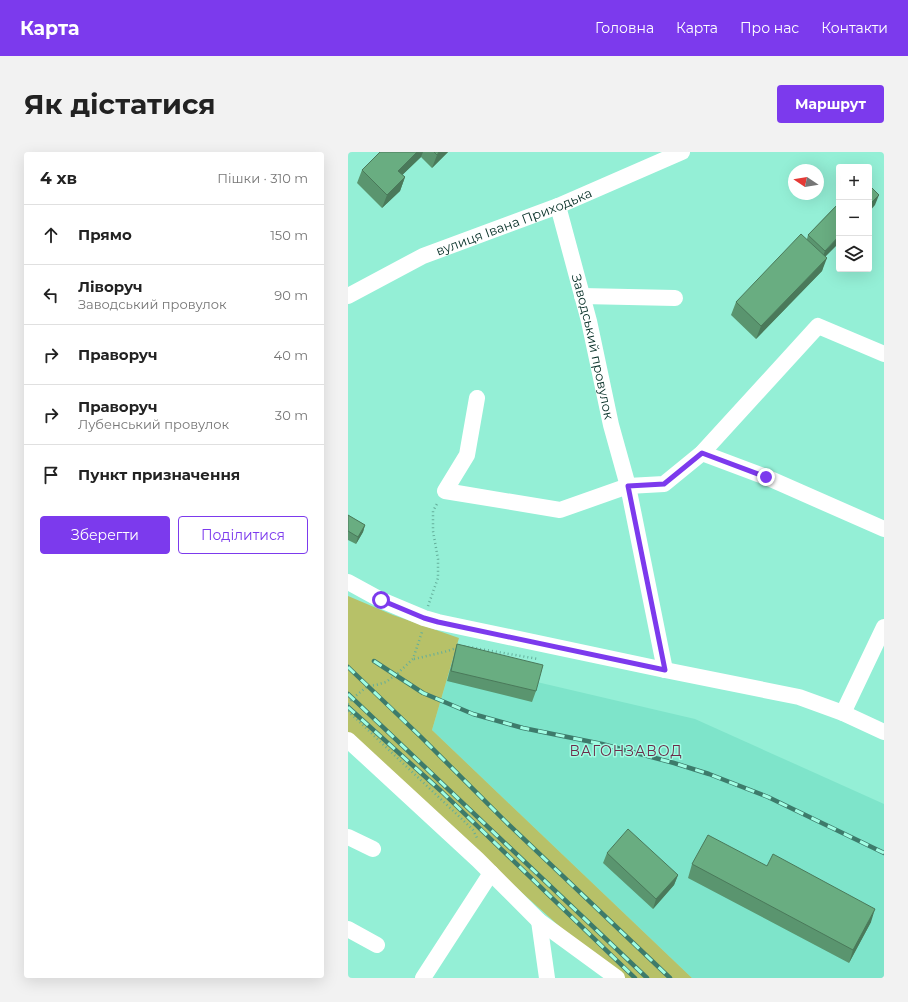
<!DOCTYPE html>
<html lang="uk">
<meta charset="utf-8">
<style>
body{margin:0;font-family:Montserrat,sans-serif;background:#f2f2f2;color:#222}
.controls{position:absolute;right:12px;top:12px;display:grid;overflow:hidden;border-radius:4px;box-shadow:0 4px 16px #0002}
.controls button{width:36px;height:36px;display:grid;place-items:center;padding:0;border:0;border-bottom:1px solid #e0e0e0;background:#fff;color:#222;font:20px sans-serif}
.compass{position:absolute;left:440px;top:12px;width:36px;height:36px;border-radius:50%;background:#fff;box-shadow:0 4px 16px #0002;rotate:282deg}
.stop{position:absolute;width:12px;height:12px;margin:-9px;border:3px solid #7c3aed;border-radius:50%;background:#fff}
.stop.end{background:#7c3aed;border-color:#fff;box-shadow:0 1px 4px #0008}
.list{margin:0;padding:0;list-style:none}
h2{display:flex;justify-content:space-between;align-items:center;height:52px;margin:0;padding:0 16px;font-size:17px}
h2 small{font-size:13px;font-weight:400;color:#767676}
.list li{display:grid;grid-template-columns:26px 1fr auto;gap:12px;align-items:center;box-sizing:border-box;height:60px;padding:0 16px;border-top:1px solid #e0e0e0}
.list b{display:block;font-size:15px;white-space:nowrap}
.list p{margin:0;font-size:13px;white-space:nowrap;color:#767676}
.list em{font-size:13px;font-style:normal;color:#767676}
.actions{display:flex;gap:8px;padding:12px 16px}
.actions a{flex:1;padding:9px 0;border:1px solid #7c3aed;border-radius:4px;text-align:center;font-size:14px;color:#7c3aed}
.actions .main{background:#7c3aed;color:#fff}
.icon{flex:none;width:22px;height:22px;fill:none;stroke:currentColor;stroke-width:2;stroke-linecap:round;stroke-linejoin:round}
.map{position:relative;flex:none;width:536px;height:826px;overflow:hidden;border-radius:4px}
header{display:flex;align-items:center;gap:24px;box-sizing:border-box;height:56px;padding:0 20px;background:#7c3aed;color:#fff}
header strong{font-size:19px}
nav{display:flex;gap:22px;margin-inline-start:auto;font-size:14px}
.intro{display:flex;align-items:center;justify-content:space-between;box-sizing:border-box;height:96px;padding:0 24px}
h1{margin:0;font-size:28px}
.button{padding:10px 18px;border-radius:4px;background:#7c3aed;color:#fff;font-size:14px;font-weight:700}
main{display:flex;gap:24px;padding:0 24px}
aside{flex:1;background:#fff;border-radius:4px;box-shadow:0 4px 16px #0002}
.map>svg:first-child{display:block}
.built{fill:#7ee4ca}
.green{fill:#b7c168}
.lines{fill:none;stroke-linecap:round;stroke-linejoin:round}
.path{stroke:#63ae9a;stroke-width:2.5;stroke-dasharray:1 3;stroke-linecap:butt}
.minor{stroke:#fff;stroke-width:16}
.rail-casing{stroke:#3d7b6b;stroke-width:4.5}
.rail{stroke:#a1fde3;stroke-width:3;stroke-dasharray:9;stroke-linecap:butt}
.wall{fill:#5a956f}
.shaded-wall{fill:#4a795a}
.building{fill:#69ad81;stroke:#4a795a}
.route{stroke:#7c3aed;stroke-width:5}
.labels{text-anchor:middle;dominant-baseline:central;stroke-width:3;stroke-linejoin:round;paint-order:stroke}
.street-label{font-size:13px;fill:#022c23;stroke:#a1fde3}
.neighbourhood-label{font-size:14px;letter-spacing:1px;fill:#6c2a48;stroke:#a1fde3}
</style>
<header>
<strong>Карта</strong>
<nav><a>Головна</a><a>Карта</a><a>Про нас</a><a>Контакти</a></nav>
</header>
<div class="intro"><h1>Як дістатися</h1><a class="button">Маршрут</a></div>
<main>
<aside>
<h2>4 хв<small>Пішки · 310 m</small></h2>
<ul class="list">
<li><svg class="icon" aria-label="ahead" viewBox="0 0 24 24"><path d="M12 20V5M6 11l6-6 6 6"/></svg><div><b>Прямо</b></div><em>150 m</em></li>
<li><svg class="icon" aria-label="left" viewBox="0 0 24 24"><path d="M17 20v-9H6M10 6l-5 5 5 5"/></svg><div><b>Ліворуч</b><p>Заводський провулок</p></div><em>90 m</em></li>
<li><svg class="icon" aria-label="right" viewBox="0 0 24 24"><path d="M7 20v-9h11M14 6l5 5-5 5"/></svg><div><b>Праворуч</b></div><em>40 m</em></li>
<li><svg class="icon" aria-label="right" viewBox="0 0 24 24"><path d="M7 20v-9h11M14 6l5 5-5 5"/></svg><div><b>Праворуч</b><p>Лубенський провулок</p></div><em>30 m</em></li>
<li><svg class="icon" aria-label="arrive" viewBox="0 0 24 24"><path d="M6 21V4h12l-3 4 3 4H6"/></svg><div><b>Пункт призначення</b></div></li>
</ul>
<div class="actions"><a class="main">Зберегти</a><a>Поділитися</a></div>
</aside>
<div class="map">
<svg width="536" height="826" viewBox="0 0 536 826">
<rect width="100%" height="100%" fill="#94efd6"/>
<path class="built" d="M104 510 347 567 536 652V826H344L84 578Z"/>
<path class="green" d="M0 444 45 463 111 486 84 578 344 826H269L0 585Z"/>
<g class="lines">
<path class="path" d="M80 454 90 426V407L85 379V359L90 350
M66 507 96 500 115 494 190 507
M0 552 5 546 20 534 28 533 38 530 50 521 65 507 74 480
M0 559 118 671 125 678 129 686"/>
<g class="minor">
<path id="s1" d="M210 54 241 169 263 273 280 334 317 518"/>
<path id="s2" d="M0 144 75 104 210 54 334 0"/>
<path d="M234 144 327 146"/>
<path d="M129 246 119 303 97 339 212 358 280 334 316 332 354 301 470 174 536 202"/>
<path d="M354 301 418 325 536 377"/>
<path d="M0 430 33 448 76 466 90 470 317 518 451 545 495 561 536 580"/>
<path d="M495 561 536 475"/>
<path d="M0 588 130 708 191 769 269 826"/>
<path d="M0 685 25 697"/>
<path d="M191 769 199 826"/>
<path d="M0 777 29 793"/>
<path d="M75 826 143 721"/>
</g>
<g class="rail-casing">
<path id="rail" d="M26 509 75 541 125 562 175 576 254 592 326 611 361 622 420 645 536 701
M0 515 73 585 160 672 322 826
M0 542 299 826
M0 555 93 639 287 826"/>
</g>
<use href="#rail" class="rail"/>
</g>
<path class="wall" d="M32 0H100L84 16 73 5 54 23 57 25 52 39 34 56 9 31 14 18Z
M491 51 474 119 408 187 383 163 388 150 459 87 460 83Z
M0 363 17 373 15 380 8 392 0 388Z
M109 492 188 539 184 550 99 529 106 503Z
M259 701 330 723 326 733 305 757 255 711Z
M344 712 523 770 501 811 340 726Z"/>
<path class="shaded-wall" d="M69 0H75L73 5 45 32 50 19Z
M91 0H100L84 16 89 3Z
M57 25 52 39 34 56 39 43Z
M531 43 527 53 521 60V53Z
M491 84V91L473 109 477 99Z
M479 106 474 119 408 187 413 174Z
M17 373 15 380 8 392 10 385Z
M330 723 326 733 305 757 308 747Z
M527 757 523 770 501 811 505 798Z"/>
<path class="building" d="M32 0H69L50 19 57 25 39 43 14 18Z
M86 0H91L89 3Z
M521 33 531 43 521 53Z
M491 51V84L477 99 460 83Z
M453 82 479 106 413 174 388 150Z
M0 363 17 373 10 385 0 379Z
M109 492 195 513 188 539 103 519Z
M280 677 330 723 308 747 259 701Z
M360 683 419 714 425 702 527 757 505 798 344 712Z"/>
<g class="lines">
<path class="route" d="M33 448 76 466 90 470 317 518 280 334 316 332 354 301 418 325"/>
</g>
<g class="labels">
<g class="street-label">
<text stroke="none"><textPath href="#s2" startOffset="182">вулиця Івана Приходька</textPath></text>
<text stroke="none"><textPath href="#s1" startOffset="145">Заводський провулок</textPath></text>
</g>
<g class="neighbourhood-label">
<text x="278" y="599">ВАГОНЗАВОД</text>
</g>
</g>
</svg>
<div class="controls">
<button>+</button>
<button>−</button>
<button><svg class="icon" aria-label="layers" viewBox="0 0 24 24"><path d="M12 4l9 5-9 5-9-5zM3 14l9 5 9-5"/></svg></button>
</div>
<svg class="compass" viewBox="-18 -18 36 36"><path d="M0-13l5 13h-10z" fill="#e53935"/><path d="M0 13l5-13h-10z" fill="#767676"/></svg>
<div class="stop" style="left:33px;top:448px"></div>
<div class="stop end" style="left:418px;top:325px"></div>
</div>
</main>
